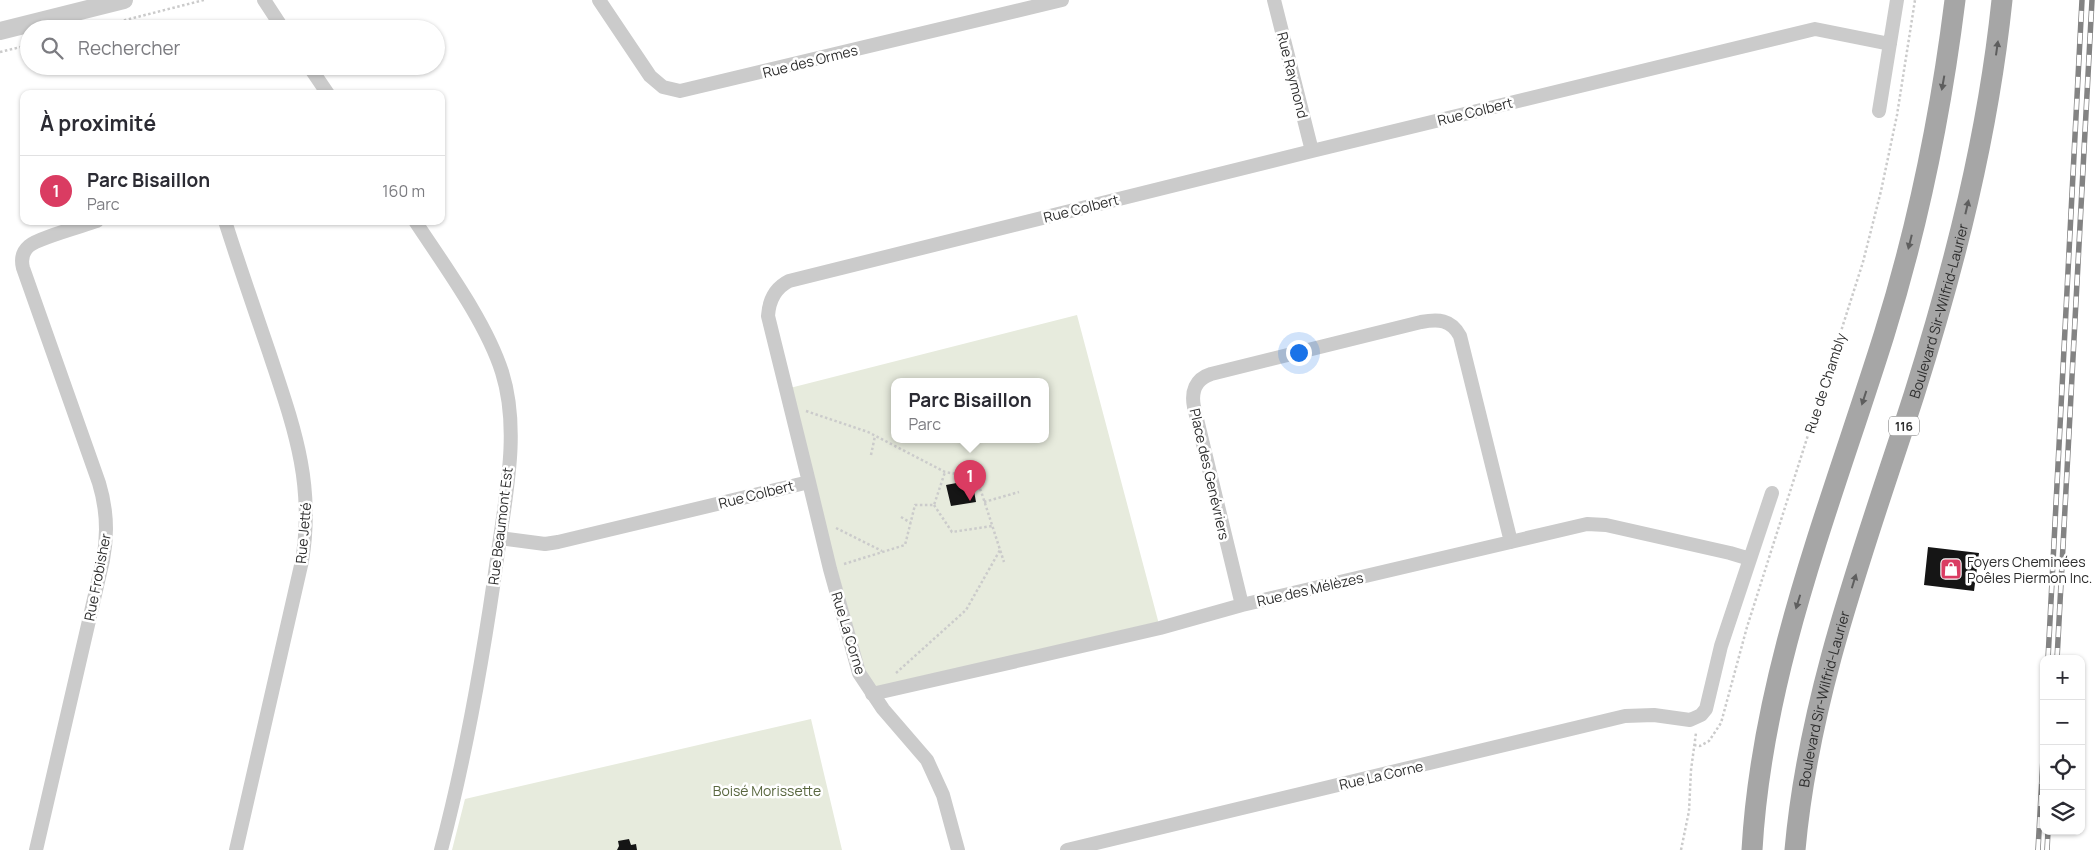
<!DOCTYPE html>
<html lang="fr">
<meta charset="utf-8">
<style>
body{margin:0;font-family:Manrope,sans-serif;background:#f7f7f7;color:#2b2b33}
.controls{position:absolute;right:15px;bottom:15px;display:grid;overflow:hidden;border-radius:10px;box-shadow:0 1px 4px #0004}
.controls button{width:45px;height:45px;display:grid;place-items:center;padding:0;border:0;border-bottom:1px solid #e1e1e2;background:#fff;color:#2b2b33;font:25px sans-serif}
.you{position:absolute;left:1298px;top:352px;width:18px;height:18px;margin:-12px;border:4px solid #fff;border-radius:50%;background:#1a73e8;box-shadow:0 0 0 8px #1a73e833}
.badge{display:grid;place-items:center;width:32px;height:32px;border-radius:50%;background:#da3c62;color:#fff;font-size:16px;font-weight:700}
.pin{position:absolute;translate:-50% -41px;filter:drop-shadow(0 1px 2px #0008)}
.pin::after{content:'';position:absolute;top:26px;width:18px;height:15px;background:inherit;clip-path:polygon(0 0,100% 0,50% 100%)}
.popup{position:absolute;left:891px;top:378px;width:158px;height:65px;box-sizing:border-box;display:grid;place-content:center;border-radius:10px;background:#fff;filter:drop-shadow(0 1px 4px #0005);font-size:16px;white-space:nowrap;color:#7c7c81}
.popup b{font-size:19px;color:#2b2b33}
.popup::after{content:'';position:absolute;left:50%;top:100%;margin-left:-10px;border:10px solid transparent;border-top-color:#fff}
.list{margin:0;padding:0;list-style:none}
h2{display:flex;justify-content:space-between;align-items:center;height:65px;margin:0;padding:0 20px;font-size:21px}
h2 small{font-size:16px;font-weight:400;color:#7c7c81}
.list li{display:grid;grid-template-columns:32px 1fr auto;gap:15px;align-items:center;box-sizing:border-box;height:70px;padding:0 20px;border-top:1px solid #e1e1e2}
.list b{display:block;font-size:19px;white-space:nowrap}
.list p{margin:0;font-size:16px;white-space:nowrap;color:#7c7c81}
.list em{font-size:16px;font-style:normal;color:#7c7c81}
.icon{flex:none;width:28px;height:28px;fill:none;stroke:currentColor;stroke-width:2;stroke-linecap:round;stroke-linejoin:round}
.map{position:relative;flex:none;width:2100px;height:850px;overflow:hidden}
.search{position:absolute;background:#fff;box-shadow:0 1px 4px #0004;left:20px;top:20px;width:425px;height:55px;display:flex;align-items:center;gap:12px;box-sizing:border-box;padding:0 18px;border-radius:28px;color:#7c7c81;font-size:19px}
.panel{position:absolute;background:#fff;box-shadow:0 1px 4px #0004;left:20px;top:90px;width:425px;height:135px;border-radius:10px}
.map>svg:first-child{display:block}
.green{fill:#e7ebdd;fill-rule:evenodd}
.building{fill:#151515}
.lines{fill:none;stroke-linecap:round;stroke-linejoin:round}
.path{stroke:#cbcbcb;stroke-width:2.5;stroke-dasharray:2.5 2.5;stroke-linecap:butt}
.minor{stroke:#cbcbcb;stroke-width:14}
.tertiary{stroke:#cbcbcb;stroke-width:18}
.primary{stroke:#a6a6a6;stroke-width:21}
.rail-casing{stroke:#838383;stroke-width:5.5}
.rail{stroke:#fff;stroke-width:4;stroke-dasharray:11;stroke-linecap:butt}
.oneway{fill:#5e5e5e}
.labels{text-anchor:middle;dominant-baseline:central;stroke-width:5;stroke-linejoin:round;paint-order:stroke}
.shield{fill:#fff;stroke:#6d6d6d;stroke-width:1}
.shield-label{font-size:12px;font-weight:bold;fill:#2e2e2e}
.street-label{font-size:14px;fill:#2e2e2e;stroke:#fff}
.poi-label{font-size:14px;fill:#2e2e2e;stroke:#fff;text-anchor:start}
.park-label{font-size:14px;fill:#59673f;stroke:#fff}
</style>
<div class="map">
<svg width="2100" height="850" viewBox="0 0 2100 850">
<rect width="100%" height="100%" fill="#fff"/>
<path class="green" d="M1077 315 1160 628 872 694 786 389ZM895 382H1045V440H895Z
M811 719 842 850H452L465 799Z"/>
<path class="building" d="M972 480 976 502 951 506 946 485Z
M1928 547 1979 553 1974 591 1924 585Z
M629 839 631 845 636 844 637 850H617L619 846 618 841Z"/>
<g class="lines">
<path class="path" d="M90 29 204 0
M0 52 29 45
M806 411 868 432 945 472 974 477 981 491 1004 562
M871 455 875 436
M984 502 1019 492
M934 505 952 532 992 526
M901 517 911 523
M836 528 882 551
M844 564 905 545 915 505H934L945 472
M896 673 966 610 1000 550
M1694 745 1700 746 1709 741 1721 723 1747 627 1863 262 1881 191 1897 115 1915 0
M1681 850 1689 811 1691 770 1696 733"/>
<path class="minor" d="M264 0 283 29
M599 0 650 76 663 87 680 91 1062 0
M1274 0 1312 151
M309 66 328 94
M1879 111 1897 0
M225 221C239 265 254 308 269 352 293 425 315 482 302 561L236 850
M415 221C444 265 486 322 502 372 520 429 506 494 498 552 484 653 467 752 441 850
M809 482 830 569 859 673 883 709 927 760 943 795 958 850
M500 538 545 544 558 542 809 482 768 316C769 300 775 288 789 281L1312 151 1815 29 1890 44
M1242 605 1194 407C1191 392 1195 379 1211 374L1421 322C1438 319 1451 319 1460 336L1511 542
M872 694 1030 658 1160 628 1242 605 1587 524 1606 525 1730 553 1750 559
M36 850 103 560C108 534 107 509 99 483L23 268C21 260 22 252 29 246 38 238 83 226 97 221
M1067 850 1625 716 1654 715 1690 720 1701 715 1706 709 1721 646 1772 493"/>
<path class="tertiary" d="M0 31 124 0"/>
<g class="primary">
<path d="M1752 850C1762 672 1831 504 1884 335 1918 226 1941 113 1955 0"/>
<path id="s1" d="M1795 850C1809 693 1866 544 1914 395 1955 265 1988 135 2002 0"/>
</g>
<g class="rail-casing">
<path id="rail" d="M2048 659 2082 0
M2057 659 2092 0
M2038 850 2044 740
M2047 850 2048 831"/>
</g>
<use href="#rail" class="rail"/>
</g>
<defs><path id="oneway-solid" d="M-6-.8H1V-3.2L6.5 0L1 3.2V.8H-6Z" transform="scale(1.25)"/></defs>
<g class="oneway">
<use href="#oneway-solid" transform="translate(1997 48) rotate(-82)"/>
<use href="#oneway-solid" transform="translate(1943 83) rotate(100)"/>
<use href="#oneway-solid" transform="translate(1967 207) rotate(-77)"/>
<use href="#oneway-solid" transform="translate(1910 242) rotate(104)"/>
<use href="#oneway-solid" transform="translate(1864 398) rotate(108)"/>
<use href="#oneway-solid" transform="translate(1854 581) rotate(-73)"/>
<use href="#oneway-solid" transform="translate(1798 602) rotate(107)"/>
</g>
<defs>
<g id="shop-square" transform="scale(1.125)"><rect x="-9" y="-9" width="18" height="18" rx="4" fill="#da3c62" stroke="#fff"/><path d="M-5-2.5h2.3a2.7 3.5 0 0 1 5.4 0H5L5.5 6h-11ZM-1.5-2.5h3a1.5 2.3 0 0 0-3 0Z" fill="#fff"/></g>
</defs>
<g fill-rule="evenodd">
<use href="#shop-square" x="1951" y="569"/>
</g>
<g class="labels">
<rect class="shield" x="1889" y="416.5" width="30" height="19" rx="4"/>
<g class="shield-label">
<text x="1904" y="426">116</text>
</g>
<g class="street-label">
<text transform="translate(810 61) rotate(-14)">Rue des Ormes</text>
<text transform="translate(1293 75) rotate(76)">Rue Raymond</text>
<text transform="translate(1475 111) rotate(-14)">Rue Colbert</text>
<text transform="translate(1081 208) rotate(-14)">Rue Colbert</text>
<text stroke="none"><textPath href="#s1" startOffset="559">Boulevard Sir-Wilfrid-Laurier</textPath></text>
<text transform="translate(1825 383) rotate(-72)">Rue de Chambly</text>
<text transform="translate(1210 474) rotate(77)">Place des Genévriers</text>
<text transform="translate(756 494) rotate(-14)">Rue Colbert</text>
<text transform="translate(500 526) rotate(-83)">Rue Beaumont Est</text>
<text transform="translate(303 533) rotate(-85)">Rue Jetté</text>
<text transform="translate(97 577) rotate(-79)">Rue Frobisher</text>
<text transform="translate(1310 589) rotate(-13)">Rue des Mélèzes</text>
<text transform="translate(849 633) rotate(73)">Rue La Corne</text>
<text stroke="none"><textPath href="#s1" startOffset="154">Boulevard Sir-Wilfrid-Laurier</textPath></text>
<text transform="translate(1381 775) rotate(-13)">Rue La Corne</text>
</g>
<g class="poi-label">
<text x="1967" y="561">Foyers Cheminées<tspan x="1967" dy="16">Poêles Piermon Inc.</tspan></text>
</g>
<g class="park-label">
<text x="767" y="790">Boisé Morissette</text>
</g>
</g>
</svg>
<div class="controls">
<button>+</button>
<button>−</button>
<button><svg class="icon" aria-label="locate" viewBox="0 0 24 24"><circle cx="12" cy="12" r="6"/><path d="M12 2v4M12 18v4M2 12h4M18 12h4"/></svg></button>
<button><svg class="icon" aria-label="layers" viewBox="0 0 24 24"><path d="M12 4l9 5-9 5-9-5zM3 14l9 5 9-5"/></svg></button>
</div>
<div class="you"></div>
<div class="pin badge" style="left:970px;top:501px">1</div>
<div class="popup"><b>Parc Bisaillon</b>Parc</div>
<div class="search"><svg class="icon" aria-label="search" viewBox="0 0 24 24"><circle cx="10" cy="10" r="6"/><path d="M15 15l6 6"/></svg>Rechercher</div>
<section class="panel">
<h2>À proximité<small></small></h2>
<ul class="list">
<li><span class="badge">1</span><div><b>Parc Bisaillon</b><p>Parc</p></div><em>160 m</em></li>
</ul>
</section>
</div>
